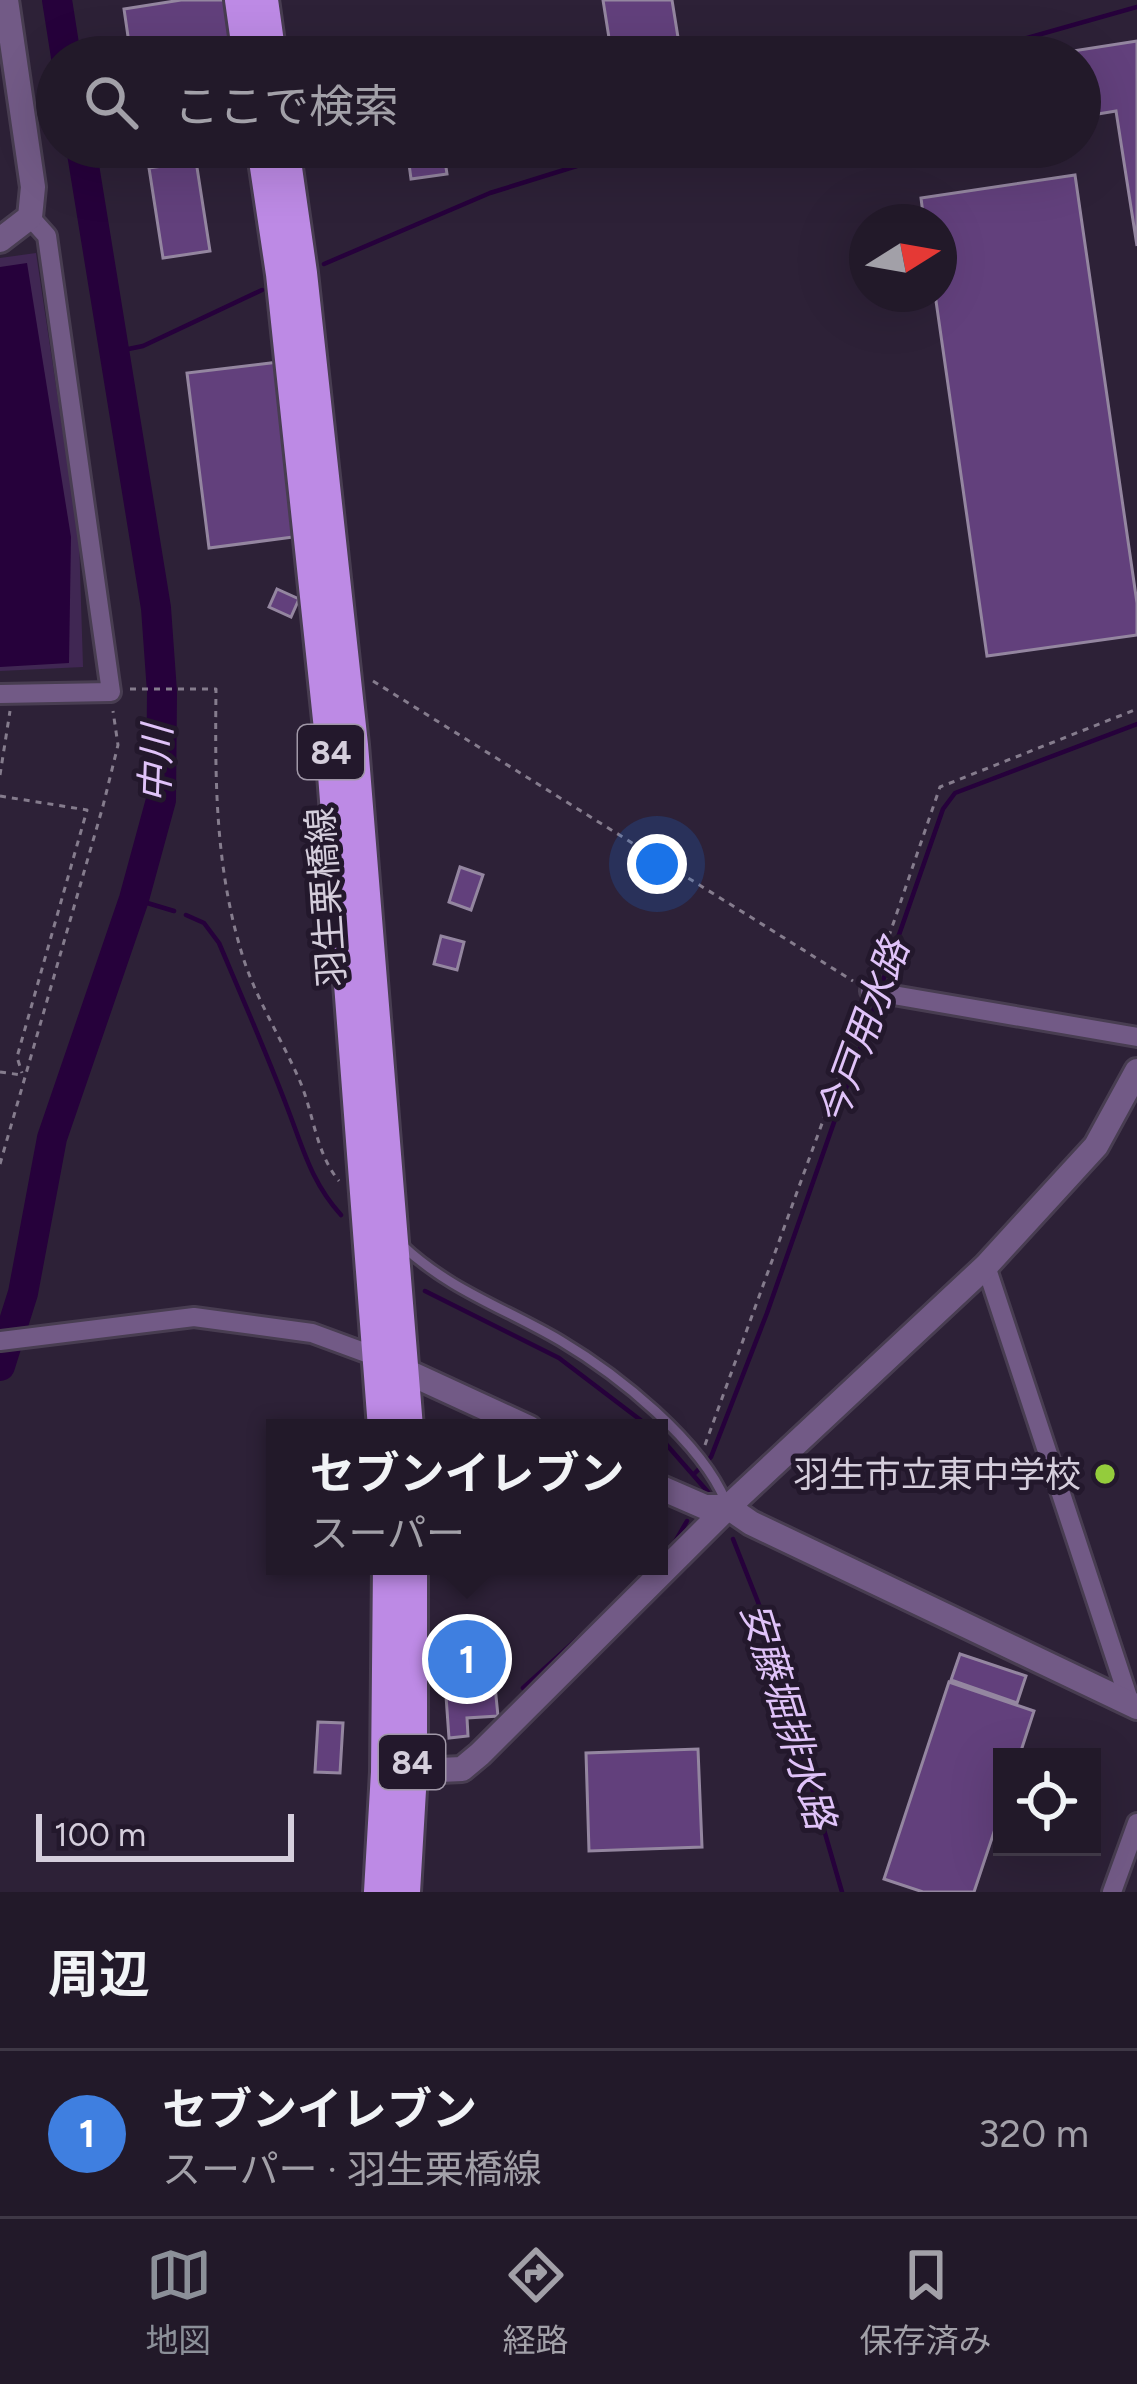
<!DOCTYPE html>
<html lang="ja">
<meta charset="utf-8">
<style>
body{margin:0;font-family:Figtree,"Noto Sans JP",sans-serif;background:#2a2231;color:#f1f3f6}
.controls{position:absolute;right:36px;bottom:36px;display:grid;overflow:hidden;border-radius:0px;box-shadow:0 12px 48px #0002}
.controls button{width:108px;height:108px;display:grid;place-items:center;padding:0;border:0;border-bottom:3px solid #3f3846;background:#221929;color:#f1f3f6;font:60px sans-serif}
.compass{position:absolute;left:849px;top:204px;width:108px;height:108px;border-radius:50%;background:#221929;box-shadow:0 12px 48px #0002;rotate:79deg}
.scale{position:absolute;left:36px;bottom:30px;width:258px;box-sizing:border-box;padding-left:12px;border:6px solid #d5cedc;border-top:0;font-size:33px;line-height:42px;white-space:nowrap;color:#d5cedc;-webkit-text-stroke:9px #23182c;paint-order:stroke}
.you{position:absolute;left:657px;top:864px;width:42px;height:42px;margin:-30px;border:9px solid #fff;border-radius:50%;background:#1a73e8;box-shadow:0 0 0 18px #1a73e833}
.badge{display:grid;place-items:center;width:78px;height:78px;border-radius:50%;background:#8c9099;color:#fff;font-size:39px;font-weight:700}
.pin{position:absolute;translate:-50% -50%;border:6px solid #fff;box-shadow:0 3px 12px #0006}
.popup{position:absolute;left:266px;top:1419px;width:402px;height:156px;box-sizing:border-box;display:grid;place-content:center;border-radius:0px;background:#221929;filter:drop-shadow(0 3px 9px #0005);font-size:39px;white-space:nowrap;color:#a2a0a8}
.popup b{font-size:45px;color:#f1f3f6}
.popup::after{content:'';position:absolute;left:50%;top:100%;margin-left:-24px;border:24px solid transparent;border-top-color:#221929}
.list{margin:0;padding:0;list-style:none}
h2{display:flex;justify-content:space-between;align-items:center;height:156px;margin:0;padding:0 48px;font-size:51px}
h2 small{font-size:39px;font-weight:400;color:#a2a0a8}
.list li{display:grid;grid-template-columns:78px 1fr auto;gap:36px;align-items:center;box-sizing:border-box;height:168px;padding:0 48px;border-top:3px solid #3f3846}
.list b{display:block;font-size:45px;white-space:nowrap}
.list p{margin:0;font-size:39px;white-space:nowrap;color:#a2a0a8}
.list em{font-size:39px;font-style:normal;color:#a2a0a8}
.icon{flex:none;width:66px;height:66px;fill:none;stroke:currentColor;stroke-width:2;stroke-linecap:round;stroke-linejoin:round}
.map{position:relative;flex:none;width:1137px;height:1892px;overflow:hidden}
.search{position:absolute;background:#221929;box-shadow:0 12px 48px #0002;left:36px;right:36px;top:36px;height:132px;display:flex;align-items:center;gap:30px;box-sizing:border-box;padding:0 42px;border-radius:66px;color:#a2a0a8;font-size:45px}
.sheet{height:324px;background:#221929}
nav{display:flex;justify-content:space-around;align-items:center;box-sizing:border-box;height:168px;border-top:3px solid #3f3846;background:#221929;font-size:33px;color:#a2a0a8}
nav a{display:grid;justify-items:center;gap:6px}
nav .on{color:#8c9099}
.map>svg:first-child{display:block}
.green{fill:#402753}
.water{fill:#26013b}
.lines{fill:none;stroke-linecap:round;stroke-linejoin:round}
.stream{stroke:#26013b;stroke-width:4.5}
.river{stroke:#26013b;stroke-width:30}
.building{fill:#62407c;stroke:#9486a0;stroke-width:3}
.service-casing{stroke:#483d51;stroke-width:15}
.minor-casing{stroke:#483d51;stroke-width:24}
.tertiary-casing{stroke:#483d51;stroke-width:30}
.primary-casing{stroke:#483d51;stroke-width:36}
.path{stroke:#857c8d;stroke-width:3;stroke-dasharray:6 6;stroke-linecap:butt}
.service{stroke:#725a86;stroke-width:9}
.minor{stroke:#725a86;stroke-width:18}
.tertiary{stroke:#725a86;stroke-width:24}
.primary{stroke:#bd8ae5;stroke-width:30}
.poi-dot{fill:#94cc3c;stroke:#23182c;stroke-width:4.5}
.labels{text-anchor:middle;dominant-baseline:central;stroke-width:10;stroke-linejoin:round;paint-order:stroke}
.shield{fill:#23182c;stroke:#a097a7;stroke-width:3}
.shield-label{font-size:33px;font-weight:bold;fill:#d5cedc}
.street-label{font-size:36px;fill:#d5cedc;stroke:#23182c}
.poi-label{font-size:36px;fill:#d5cedc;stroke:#23182c;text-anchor:end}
.water-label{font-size:39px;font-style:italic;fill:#e0c3f9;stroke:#23182c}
</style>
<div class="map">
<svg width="1137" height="1892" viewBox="0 0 1137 1892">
<rect width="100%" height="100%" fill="#2d2137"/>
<path class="green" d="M36 253 79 539 83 667 0 671V258Z"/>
<path class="water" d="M27 263 71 537 69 663 0 667V267Z"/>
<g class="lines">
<path class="stream" d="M960 57 1137 7
M324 264 490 193 638 147
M114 352 143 346 262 290
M134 899 174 911
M186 915 204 923 219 943C242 997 266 1052 287 1107 303 1148 311 1182 341 1215
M880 989 943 809 955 793 1137 724
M425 1291 559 1358 651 1428
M659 1436 708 1492
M694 1474 711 1457 767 1313 877 1000
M733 1539 758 1602 842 1892
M672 1547 687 1521
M523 1688 595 1623"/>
<path class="river" d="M57 0 66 57
M0 1366 23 1293 52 1138 134 899 161 800 162 692 156 608 81 147"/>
</g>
<path class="building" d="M181 0H224L232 48 173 57H131L124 9Z
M603 0H672L681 56 612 57Z
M1137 41V246L1116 111 1080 117V57H1060V53Z
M347 42 349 57H330L328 45Z
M443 147 447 174 411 179 407 149Z
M196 161 210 251 163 258 149 168Z
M1075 175 1137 603V635L987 656 935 294H939V222H924L921 198Z
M279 362 301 536 209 548 187 373Z
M277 589 299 599 291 617 269 607Z
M460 867 483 875 471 910 449 902Z
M441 936 464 942 457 970 434 964Z
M493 1651 495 1679 445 1683 443 1655Z
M960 1654 1026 1676 1017 1703 951 1680Z
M949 1682 1034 1711 1019 1757H1002V1808L974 1892H923L884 1879Z
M495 1686 498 1716 467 1718 468 1736 449 1738 446 1696 461 1695V1689Z
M318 1722 343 1723 340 1773 315 1772Z
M698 1749 702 1847 589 1851 586 1753Z"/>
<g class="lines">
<g class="service-casing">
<path id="service" d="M402 1245C449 1290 507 1309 561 1341 618 1375 701 1441 726 1502"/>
</g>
<g class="minor-casing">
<path id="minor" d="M0 694 111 692 47 236 30 217
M870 991 1137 1037
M986 1266 1130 1703
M0 1341 194 1317 312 1333 380 1358
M1112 1892 1137 1823"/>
</g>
<g class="tertiary-casing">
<path id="tertiary" d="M0 240 30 217 33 187 6 0
M390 1364 529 1428
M659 1487 705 1507H728L751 1523 1137 1707
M395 1772 462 1769 480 1754 728 1507 986 1266 1096 1146 1137 1071"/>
</g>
<g class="primary-casing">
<path id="primary" d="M240 0 248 57
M263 0 271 57
M262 147 281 274 331 748 383 1428
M284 147 302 273 353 745 408 1428
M379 1892 386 1772 388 1566
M405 1892 412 1773V1566"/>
</g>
<path class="path" d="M373 681 853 981
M130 689H216C215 779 215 866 242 954 255 997 281 1038 299 1079 314 1113 315 1152 339 1181
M0 775 10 711
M0 796 87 810 17 1057 22 1073
M877 971 940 787 1137 709
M0 1072 22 1075
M0 1164 103 806 118 745 113 711
M705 1445 864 1008"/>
<use href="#service" class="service"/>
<use href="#minor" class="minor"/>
<use href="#tertiary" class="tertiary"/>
<use href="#primary" class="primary"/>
</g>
<circle class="poi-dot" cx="1105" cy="1474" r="12"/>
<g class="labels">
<g class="shield">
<rect x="298" y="725" width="66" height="54" rx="9"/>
<rect x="379" y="1735" width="66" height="54" rx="9"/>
</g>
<g class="shield-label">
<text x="331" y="752">84</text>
<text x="412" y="1762">84</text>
</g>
<g class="street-label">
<text transform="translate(326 897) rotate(-94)">羽生栗橋線</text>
</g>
<g class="poi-label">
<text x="1081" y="1474">羽生市立東中学校</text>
</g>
<g class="water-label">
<text transform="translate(156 764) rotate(-88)">中川</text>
<text transform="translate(863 1032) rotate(-70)">今戸用水路</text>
<text transform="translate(788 1716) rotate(73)">安藤堀排水路</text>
</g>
</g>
</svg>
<div class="controls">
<button><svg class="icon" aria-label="locate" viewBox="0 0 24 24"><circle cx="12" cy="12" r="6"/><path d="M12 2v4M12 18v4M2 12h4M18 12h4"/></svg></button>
</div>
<svg class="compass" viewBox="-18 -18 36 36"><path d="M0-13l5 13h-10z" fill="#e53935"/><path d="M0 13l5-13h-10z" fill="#a2a0a8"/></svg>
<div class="scale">100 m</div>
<div class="you"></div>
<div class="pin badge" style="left:467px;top:1659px;background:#3f7fe0">1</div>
<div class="popup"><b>セブンイレブン</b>スーパー</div>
<div class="search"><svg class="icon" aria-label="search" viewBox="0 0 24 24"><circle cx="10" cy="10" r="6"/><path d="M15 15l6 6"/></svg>ここで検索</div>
</div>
<section class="sheet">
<h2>周辺<small></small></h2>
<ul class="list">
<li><span class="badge" style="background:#3f7fe0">1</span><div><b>セブンイレブン</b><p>スーパー · 羽生栗橋線</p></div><em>320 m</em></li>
</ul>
</section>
<nav>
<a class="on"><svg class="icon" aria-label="map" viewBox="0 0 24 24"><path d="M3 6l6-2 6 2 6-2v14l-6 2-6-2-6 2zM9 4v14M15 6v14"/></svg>地図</a>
<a><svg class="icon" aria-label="directions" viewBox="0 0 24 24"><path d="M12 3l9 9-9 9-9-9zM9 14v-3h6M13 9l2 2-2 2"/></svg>経路</a>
<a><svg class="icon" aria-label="saved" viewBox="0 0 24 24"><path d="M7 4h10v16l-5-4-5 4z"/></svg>保存済み</a>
</nav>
